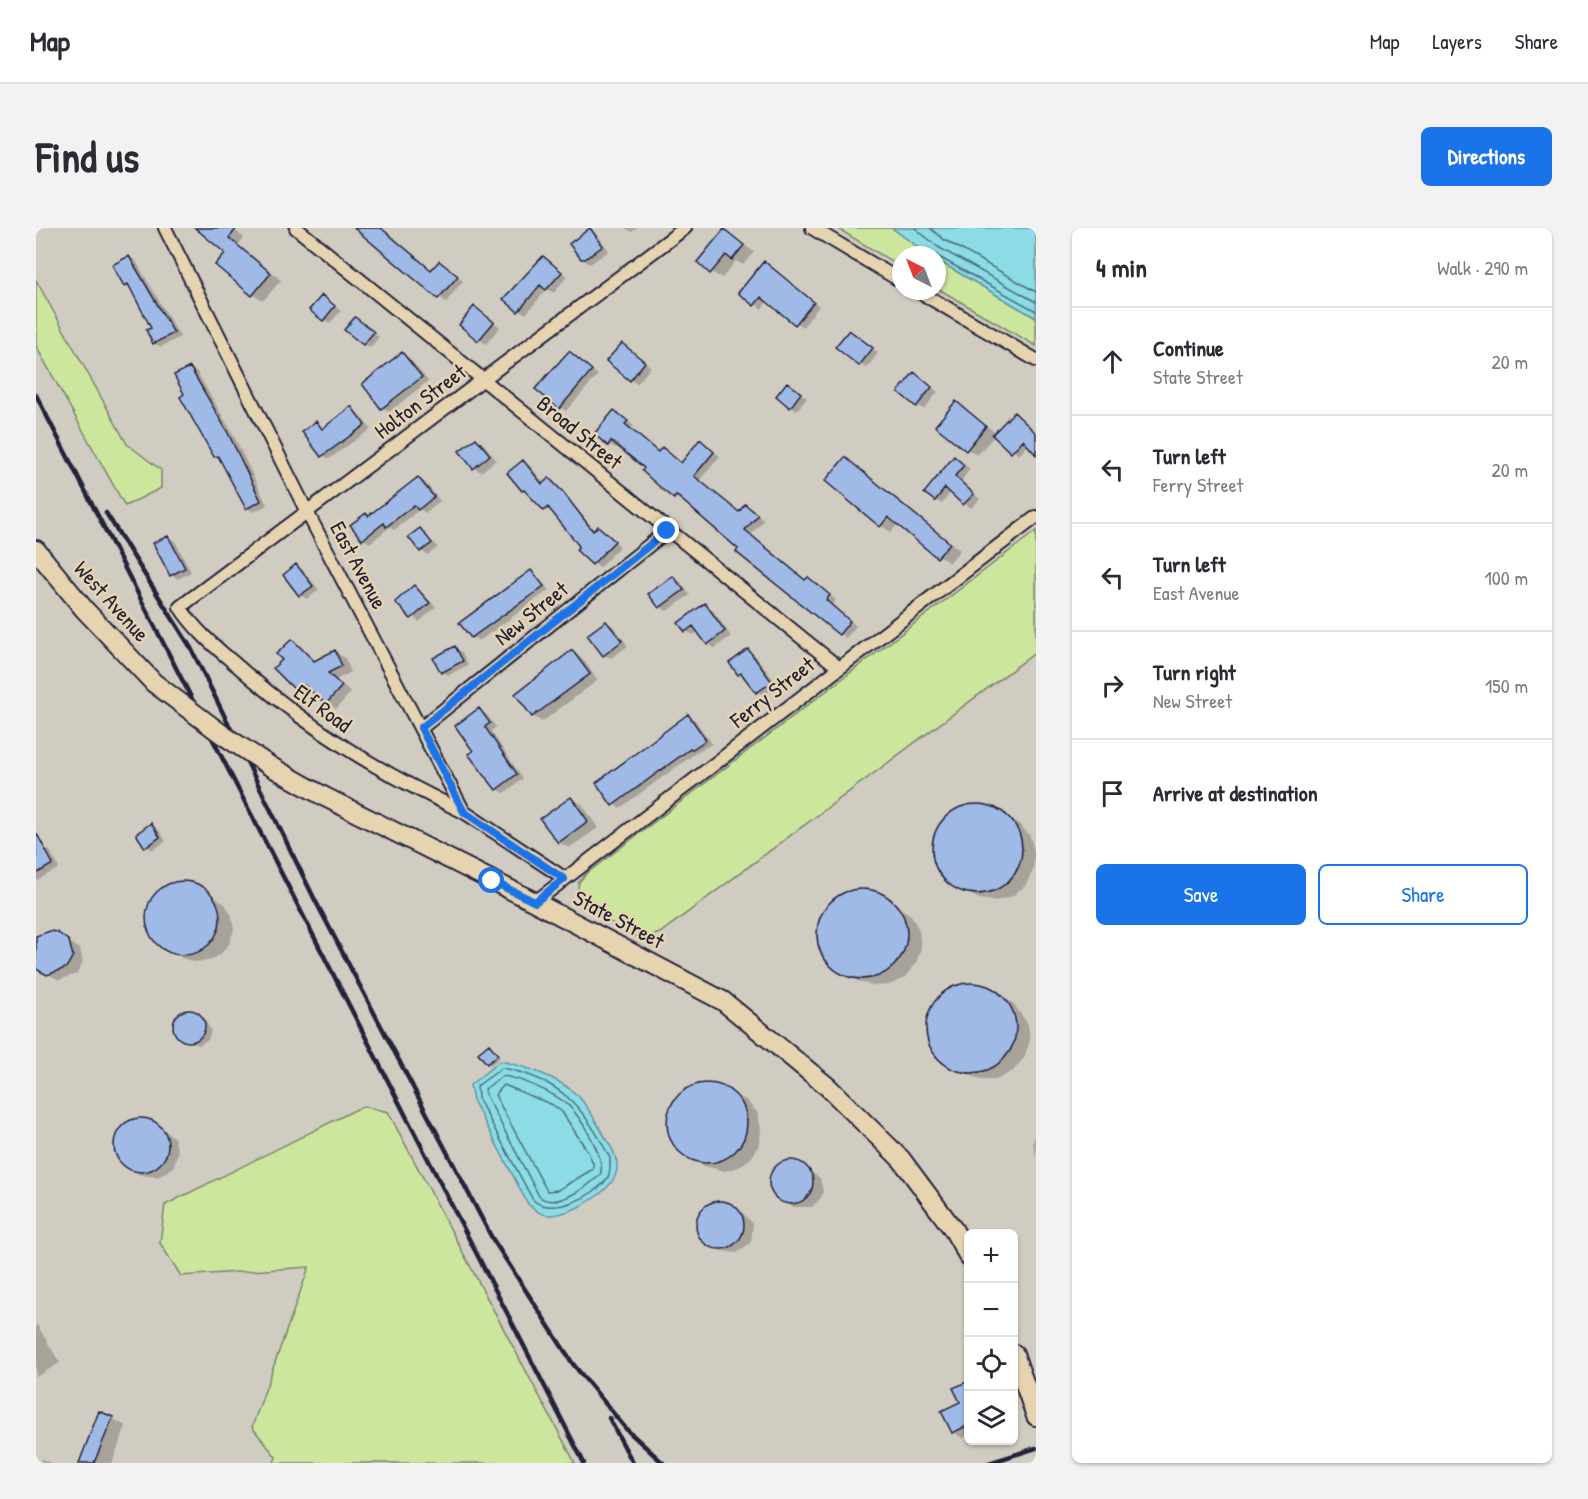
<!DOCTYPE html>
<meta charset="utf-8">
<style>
body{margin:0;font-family:"Patrick Hand",sans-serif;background:#f2f2f3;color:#2b2b33}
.controls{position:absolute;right:18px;bottom:18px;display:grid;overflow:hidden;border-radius:9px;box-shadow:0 2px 4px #0004}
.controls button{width:54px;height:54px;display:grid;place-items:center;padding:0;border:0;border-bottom:2px solid #e1e1e2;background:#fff;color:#2b2b33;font:30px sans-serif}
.compass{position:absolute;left:856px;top:18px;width:54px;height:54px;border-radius:50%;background:#fff;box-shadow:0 2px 4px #0004;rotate:318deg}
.stop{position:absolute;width:18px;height:18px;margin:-14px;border:4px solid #1a73e8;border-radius:50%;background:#fff}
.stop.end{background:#1a73e8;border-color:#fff;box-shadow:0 2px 6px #0008}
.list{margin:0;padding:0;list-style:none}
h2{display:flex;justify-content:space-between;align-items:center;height:78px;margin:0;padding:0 24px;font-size:26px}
h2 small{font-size:20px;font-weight:400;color:#7c7c81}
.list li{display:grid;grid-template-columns:39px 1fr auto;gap:18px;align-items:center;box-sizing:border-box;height:108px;padding:0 24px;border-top:2px solid #e1e1e2}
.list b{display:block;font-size:22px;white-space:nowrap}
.list p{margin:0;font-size:20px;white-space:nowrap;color:#7c7c81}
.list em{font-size:20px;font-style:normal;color:#7c7c81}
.actions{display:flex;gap:12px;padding:18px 24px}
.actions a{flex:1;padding:14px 0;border:2px solid #1a73e8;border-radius:9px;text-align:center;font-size:21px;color:#1a73e8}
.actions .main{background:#1a73e8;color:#fff}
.icon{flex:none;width:33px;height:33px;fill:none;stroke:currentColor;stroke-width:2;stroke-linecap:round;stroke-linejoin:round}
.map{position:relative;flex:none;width:1000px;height:1235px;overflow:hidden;border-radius:9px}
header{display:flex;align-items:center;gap:36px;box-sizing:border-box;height:84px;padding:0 30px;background:#fff;border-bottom:2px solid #e1e1e2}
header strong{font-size:28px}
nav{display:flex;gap:33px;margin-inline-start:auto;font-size:21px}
.intro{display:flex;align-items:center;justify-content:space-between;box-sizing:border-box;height:144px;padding:0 36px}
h1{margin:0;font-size:42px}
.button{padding:15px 27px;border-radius:9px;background:#1a73e8;color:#fff;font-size:21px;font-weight:700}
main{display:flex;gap:36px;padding:0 36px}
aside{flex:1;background:#fff;border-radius:9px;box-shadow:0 2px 4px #0004}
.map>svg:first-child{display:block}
.green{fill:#cce79d;stroke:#77846c;stroke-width:1.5}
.water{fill:#8bdce4;stroke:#6192a0;stroke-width:1.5}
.shadow{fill:#0003}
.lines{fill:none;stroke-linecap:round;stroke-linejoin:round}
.shore{stroke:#4c6c7f;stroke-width:1.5}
.building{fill:#a0bae7;stroke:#22223b;stroke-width:1.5}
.street-casing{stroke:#22223b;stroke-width:16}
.secondary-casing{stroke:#22223b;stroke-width:22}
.street{stroke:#e6d4b1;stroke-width:12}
.secondary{stroke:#e6d4b1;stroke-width:18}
.rail{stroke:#22223b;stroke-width:4.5}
.secondary-bridge-casing{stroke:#22223b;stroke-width:22;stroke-linecap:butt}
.secondary-bridge{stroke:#e6d4b1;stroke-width:18}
.route{stroke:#1a73e8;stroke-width:8}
.labels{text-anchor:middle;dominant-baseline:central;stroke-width:5;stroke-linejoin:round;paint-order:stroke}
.street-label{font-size:22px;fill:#22223b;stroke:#e6d4b1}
</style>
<header>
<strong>Map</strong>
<nav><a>Map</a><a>Layers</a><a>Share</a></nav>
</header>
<div class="intro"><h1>Find us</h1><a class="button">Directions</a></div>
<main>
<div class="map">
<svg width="1000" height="1235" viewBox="0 0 1000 1235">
<rect width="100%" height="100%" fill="#d1ccc1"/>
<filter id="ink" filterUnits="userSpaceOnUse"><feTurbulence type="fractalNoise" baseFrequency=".0167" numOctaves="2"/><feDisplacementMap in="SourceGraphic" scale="12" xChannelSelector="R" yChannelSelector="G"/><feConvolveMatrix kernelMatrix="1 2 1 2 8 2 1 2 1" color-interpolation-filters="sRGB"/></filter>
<g filter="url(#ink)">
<path class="green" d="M801 0H856L893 27H865V39Z
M901 32 1000 90V118L901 60Z
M0 52 91 216 125 242V260L89 278 0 118Z
M1000 303V424L624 705 605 711 552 682 541 670 543 654 550 646Z
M327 878 352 884 539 1235H238L240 1229 216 1199 273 1039 145 1048 124 1015 129 977Z"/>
<path class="water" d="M856 0H1000V90L901 32V27H893Z
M464 833C489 838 525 850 543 869 553 880 560 894 568 907 574 917 582 929 581 941 578 964 537 985 516 987 506 988 499 983 492 976L437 872 434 857Z"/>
<path class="shadow" d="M161 0H196L208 10 202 17 245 52 227 73 217 67 191 25Z
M319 0H345L396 43 403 34 427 53 410 74Z
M589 0H601L596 4Z
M554 2 561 6 573 23 554 36 547 32 535 16Z
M689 3 718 24 707 37 700 33 686 50 675 44Z
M93 29 100 33 144 109 125 119 118 115 117 101 97 62 89 57Z
M507 30 531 48 518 65 511 61 490 86 483 82Z
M735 39 783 78 767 99 732 73 726 81 704 64Z
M293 73 305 83 294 95 288 92Z
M439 80 464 99 450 116 425 97Z
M320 91 343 109 334 120 327 116Z
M820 108 842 125 831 140 824 136Z
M593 121 615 139 601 156 595 152Z
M366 126 373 130 392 153 353 184 346 180Z
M540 129 562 147 530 183 524 179Z
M154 140 161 144 198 208 231 277 218 284 211 280 186 232 179 228 150 167Z
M879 146 902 164 888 181 881 178Z
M752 156 771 170 761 182 755 179Z
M920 175 960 205 978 186 985 190 1000 204V224L993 216 983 227 959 207 941 227 931 221Z
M315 180 321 184 335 201 293 231 286 227 280 195 289 201Z
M585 188 598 198 595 201 623 225 626 221 646 235 664 213 684 228 664 252 704 285 716 282 728 292 715 307 770 353 779 355 800 372 796 377 820 398 810 410 647 271 645 273 638 269 582 217 579 220 573 216Z
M440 211 447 215 460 232 445 244 438 240Z
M918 230 934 241 925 253 944 271 935 280 915 264 906 276 899 272Z
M809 231 924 322 913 335 862 296 855 304 845 298Z
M487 234 494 238 509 256 513 252 520 256 559 303 562 300 569 304 584 318 564 340 542 322 545 319 518 283 516 285 509 281 487 262Z
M382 251 389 254 404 273 389 285 384 281 358 302 354 299 334 315 327 311 330 286 334 289Z
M384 302 402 319 392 327 385 323Z
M132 309 139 313 155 344 142 351 136 347Z
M260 338 267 342 283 362 271 371 264 367 249 347Z
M495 343 513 362 443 413 436 409Z
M637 349 644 353 654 367 631 383 624 379 614 366Z
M379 359 400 379 383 394 362 374Z
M669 377 676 381 695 408 679 420 672 416 663 403 657 407 650 403Z
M571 395 577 398 592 418 575 430 568 427Z
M256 412 281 434 299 424 309 430 315 444 300 452 315 464 300 481 277 463 271 467 260 461 248 432Z
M419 420 426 424 432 437 413 447 406 444Z
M712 423 719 427 742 458 728 468 703 446Z
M536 424 545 429 562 452 506 494 497 488Z
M443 482 450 486 460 499 455 503 487 551 468 565 461 561 439 523Z
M652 488 659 492 676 516 661 524 584 580 577 576Z
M535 570 546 576 562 600 533 620 523 614Z
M933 578 951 579 967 586 982 595 994 608 999 625 997 643 989 658 975 669 959 673 943 671 913 654 903 642 898 627 899 611 905 596 917 585Z
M115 597 122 601 130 613 117 622 110 618Z
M7 619 14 623 23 640 0 653V624Z
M141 655 162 658 189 676 196 688 198 702 193 716 184 727 171 733 158 734 146 730 120 713 112 695 113 682 118 670 127 661Z
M819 664H836L852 673 875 687 883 702 885 720 880 736 868 750 853 757 837 758 821 753 793 734 785 720 784 696 791 682 803 670Z
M21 706 44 721 47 734 41 746 23 752 0 739V712Z
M928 758H945L977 775 992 796 994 813 988 830 977 843 962 851 946 852 923 843 908 834 897 822 892 806 893 790 900 775 911 764Z
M151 784 168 790 175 803 172 812 163 817 146 811 138 800 140 791Z
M453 818 464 829 455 837 444 825Z
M672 856 710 872 721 884 725 900 724 915 716 929 703 939 689 943 668 938 641 920 634 907 632 893 635 879 644 867 656 858Z
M104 891 112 892 138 909 142 924 137 940 122 949 105 947 94 941 86 936 79 920 83 903 88 897Z
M1000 903V931L997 915Z
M748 935H761L784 950 787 963 785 970 776 979H757L740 969 735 957 737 944Z
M680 975 694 976 705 983 717 996 715 1014 701 1025 685 1023 674 1016 667 1011 662 1000 666 984Z
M0 1095 24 1135 0 1149Z
M933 1154V1208L927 1210 917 1204Z
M76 1190 90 1198 76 1235H44Z
M6 1231 15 1235H4Z"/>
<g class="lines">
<path class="shore" d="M879 0 902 19 1000 74
M894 0 907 11 1000 64
M901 28 1000 83
M466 840C525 851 548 879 574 930 574 937 575 942 572 949 561 968 515 989 497 972L442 870 441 858Z
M466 848C482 849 521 866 533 878 545 890 571 931 564 947 552 958 519 983 503 968L450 867 449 861Z
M468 857 517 877 526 884 552 924 557 935V941L522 962 511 963 459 867Z"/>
</g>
<path class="building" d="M159 0H201L193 10 235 45 216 68 179 37 189 25Z
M318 0H345L395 42 403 33 422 48 402 71Z
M554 0 567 18 549 31H545L533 16Z
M688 1 708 17 696 32 690 27 674 46 661 34Z
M93 28 138 105 117 116 110 102 115 100 92 56 88 58 76 37Z
M507 28 526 44 510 62 504 57 482 84 467 71Z
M728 33 778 74 759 97 725 69 718 78 702 65Z
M286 67 299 78 287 93 273 82Z
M438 78 458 94 442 113 423 97Z
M319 89 338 104 327 117 308 102Z
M813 102 837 120 823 138 799 119Z
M586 115 609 134 594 153 570 133Z
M533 123 556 142 523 181 499 161Z
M366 124 386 149 345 181 326 156Z
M154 139 191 203 225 273 210 281 182 228 178 229 144 169 148 166 138 147Z
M878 144 896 159 880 179 862 164Z
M751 154 765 165 754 180 740 168Z
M920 173 950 198 930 223 899 198Z
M315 178 329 197 285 229 266 204 280 193 286 201Z
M578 182 592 193 589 196 622 224 626 219 645 235 664 211 678 224 658 248 703 284 709 276 722 287 709 302 769 352 772 349 794 367 790 372 814 393 803 407 700 324 702 321 640 267 638 271 627 262 606 243 608 240 575 213 572 218 558 206Z
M978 184 1000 205V227L987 212 975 225 956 207Z
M440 210 454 227 437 241 423 223Z
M918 228 928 237 919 248 938 266 927 277 909 260 899 273 888 265Z
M809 229 914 315 901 330 852 289 844 299 789 253Z
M487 232 506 256 513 250 527 264 557 303 562 298 579 313 556 337 540 322 543 318 512 279 508 283 488 262 486 263 471 245Z
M382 249 398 269 382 282 378 277 350 299 348 295 326 312 314 297 330 285 332 288Z
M384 300 396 315 384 324 372 309Z
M132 308 149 340 134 348 117 315Z
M260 336 277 358 263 368 247 347Z
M495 342 508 358 435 410 423 395Z
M637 348 648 362 623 380 612 366Z
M378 357 394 375 375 391 359 374Z
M669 375 689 403 671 417 657 398 649 404 642 395Z
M570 393 586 413 567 428 551 407Z
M256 411 278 433 299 422 306 438 292 445 306 458 290 476 268 457 259 462 237 440 246 432 240 426Z
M419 418 427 433 405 445 397 430Z
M712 421 736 454 720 465 705 445 702 447 693 435Z
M536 422 554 446 496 489 479 466Z
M443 480 454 495 449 499 481 546 460 562 432 526 437 523 419 498Z
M652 486 670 512 655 522 654 521 576 578 560 555Z
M535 569 552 593 522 615 504 591Z
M896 621a45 45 0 1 1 90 0a45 45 0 1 1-90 0Z
M115 595 124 609 109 620 100 606Z
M0 604 17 636 0 646Z
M110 690a37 37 0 1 1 74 0a37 37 0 1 1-74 0Z
M781 706a45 45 0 1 1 90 0a45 45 0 1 1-90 0Z
M14 703 21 704 33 713 37 728 30 740 11 747 0 741V708Z
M890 800a45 45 0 1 1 90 0a45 45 0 1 1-90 0Z
M137 798a16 16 0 1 1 32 0a16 16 0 1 1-32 0Z
M453 816 462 827 451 836 442 825Z
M631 895a40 40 0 1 1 80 0a40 40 0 1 1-80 0Z
M78 917a27 27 0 1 1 54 0a27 27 0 1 1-54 0Z
M733 954a22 22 0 1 1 44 0a22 22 0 1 1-44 0Z
M660 997a24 24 0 1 1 48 0a24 24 0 1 1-48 0Z
M933 1153V1197L916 1205 905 1183 924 1174 917 1160Z
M63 1183 77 1189 58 1235H43Z"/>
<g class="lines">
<g class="street-casing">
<path id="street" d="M129 0 271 284 428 584 528 650
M260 0 802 439
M776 0 865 53
M882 63 1000 132
M385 500 631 303
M428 584C343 544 276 503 205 441 183 422 160 404 144 379L649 0
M499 674 1000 289"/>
</g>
<g class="secondary-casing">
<path id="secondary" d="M0 322 48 381 118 455
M234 538 289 569 489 669 687 773 792 859 865 931 917 1001 933 1029
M978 1126 1000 1188"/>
</g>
<use href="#street" class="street"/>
<use href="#secondary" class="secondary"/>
<path class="rail" d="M0 167 548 1235
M70 285 155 420 279 672 456 1010 537 1136 591 1202 627 1235
M573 1190 597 1235
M953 1235 1000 1220"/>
<g class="secondary-bridge-casing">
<path id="secondary-bridge" d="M118 455 187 507 234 538"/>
</g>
<use href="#secondary-bridge" class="secondary-bridge"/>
</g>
</g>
<g class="lines" filter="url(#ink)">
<path class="route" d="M456 653 499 674 528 651 428 584 385 500 631 303"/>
</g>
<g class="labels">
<g class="street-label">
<text transform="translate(384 173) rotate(-37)">Holton Street</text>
<text transform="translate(544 204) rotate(39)">Broad Street</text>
<text transform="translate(323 337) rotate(62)">East Avenue</text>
<text transform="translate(76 373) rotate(48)">West Avenue</text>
<text transform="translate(495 385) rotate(-39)">New Street</text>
<text transform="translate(736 464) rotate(-38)">Ferry Street</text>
<text transform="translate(287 480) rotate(36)">Elf Road</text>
<text transform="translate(583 691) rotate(28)">State Street</text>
</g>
</g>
</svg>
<div class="controls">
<button>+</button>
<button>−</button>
<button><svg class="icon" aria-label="locate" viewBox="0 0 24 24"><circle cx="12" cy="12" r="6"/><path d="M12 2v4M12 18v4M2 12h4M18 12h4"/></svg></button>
<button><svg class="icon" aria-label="layers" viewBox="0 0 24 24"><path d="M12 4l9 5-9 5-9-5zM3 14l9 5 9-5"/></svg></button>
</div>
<svg class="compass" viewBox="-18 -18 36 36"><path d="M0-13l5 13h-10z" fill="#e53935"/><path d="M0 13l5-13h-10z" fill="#7c7c81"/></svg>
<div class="stop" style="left:456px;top:653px"></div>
<div class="stop end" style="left:631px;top:303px"></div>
</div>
<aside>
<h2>4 min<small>Walk · 290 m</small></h2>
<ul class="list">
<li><svg class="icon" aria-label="ahead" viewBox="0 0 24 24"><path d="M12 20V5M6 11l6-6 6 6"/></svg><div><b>Continue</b><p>State Street</p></div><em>20 m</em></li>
<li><svg class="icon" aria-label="left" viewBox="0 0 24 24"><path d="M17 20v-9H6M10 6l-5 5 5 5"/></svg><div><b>Turn left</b><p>Ferry Street</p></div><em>20 m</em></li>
<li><svg class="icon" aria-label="left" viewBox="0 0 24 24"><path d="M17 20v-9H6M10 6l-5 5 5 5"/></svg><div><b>Turn left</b><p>East Avenue</p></div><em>100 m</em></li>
<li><svg class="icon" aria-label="right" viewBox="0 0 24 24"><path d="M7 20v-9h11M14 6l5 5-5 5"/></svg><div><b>Turn right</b><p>New Street</p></div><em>150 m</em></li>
<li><svg class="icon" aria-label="arrive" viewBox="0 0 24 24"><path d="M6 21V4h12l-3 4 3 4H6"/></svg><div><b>Arrive at destination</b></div></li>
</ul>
<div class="actions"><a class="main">Save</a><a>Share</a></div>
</aside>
</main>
